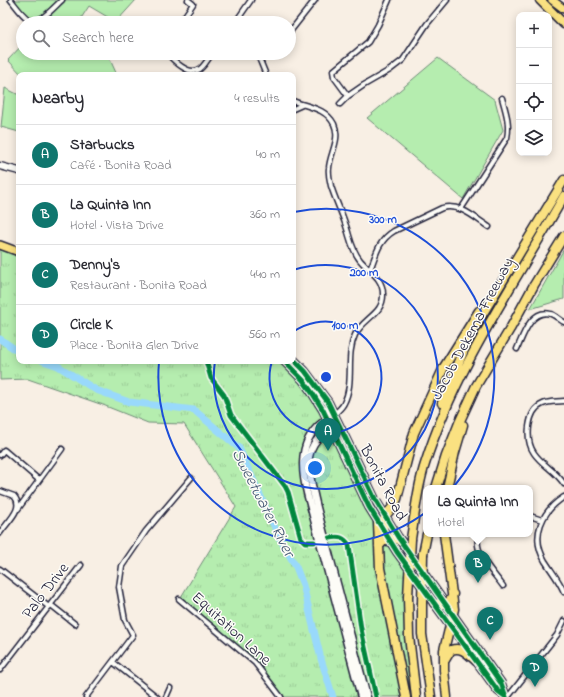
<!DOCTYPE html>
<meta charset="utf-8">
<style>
body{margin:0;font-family:"Indie Flower",sans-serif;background:#f2f2f3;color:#2b2b33}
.controls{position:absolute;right:12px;top:12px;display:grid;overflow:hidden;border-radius:8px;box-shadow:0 2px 10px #0003}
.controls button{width:36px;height:36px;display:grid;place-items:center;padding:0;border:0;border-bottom:1px solid #e1e1e2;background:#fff;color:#2b2b33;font:20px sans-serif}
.you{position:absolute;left:315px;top:468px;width:14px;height:14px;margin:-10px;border:3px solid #fff;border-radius:50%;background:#1a73e8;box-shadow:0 0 0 6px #1a73e833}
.badge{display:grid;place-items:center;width:26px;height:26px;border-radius:50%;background:#0f766e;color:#fff;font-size:13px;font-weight:700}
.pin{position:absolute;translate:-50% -33px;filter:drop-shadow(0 1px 2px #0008)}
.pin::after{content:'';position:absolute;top:21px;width:14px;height:12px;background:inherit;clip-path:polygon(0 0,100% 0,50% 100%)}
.popup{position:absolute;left:423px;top:485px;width:110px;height:52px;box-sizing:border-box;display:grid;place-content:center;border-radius:8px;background:#fff;filter:drop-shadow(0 1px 3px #0005);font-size:13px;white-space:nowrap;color:#7c7c81}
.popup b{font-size:15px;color:#2b2b33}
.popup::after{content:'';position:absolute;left:50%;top:100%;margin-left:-8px;border:8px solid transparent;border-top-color:#fff}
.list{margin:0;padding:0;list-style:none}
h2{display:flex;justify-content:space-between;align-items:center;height:52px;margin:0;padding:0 16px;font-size:17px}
h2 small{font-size:13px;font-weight:400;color:#7c7c81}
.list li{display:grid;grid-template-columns:26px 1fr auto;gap:12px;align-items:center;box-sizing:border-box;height:60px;padding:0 16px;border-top:1px solid #e1e1e2}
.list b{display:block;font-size:15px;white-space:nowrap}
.list p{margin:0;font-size:13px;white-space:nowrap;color:#7c7c81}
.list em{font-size:13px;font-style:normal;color:#7c7c81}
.icon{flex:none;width:22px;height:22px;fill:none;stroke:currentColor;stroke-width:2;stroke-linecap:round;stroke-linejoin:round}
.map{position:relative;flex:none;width:564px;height:697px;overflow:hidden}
.search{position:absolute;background:#fff;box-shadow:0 2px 10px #0003;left:16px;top:16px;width:280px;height:44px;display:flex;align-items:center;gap:10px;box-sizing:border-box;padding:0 14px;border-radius:22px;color:#7c7c81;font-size:15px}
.panel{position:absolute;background:#fff;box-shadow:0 2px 10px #0003;left:16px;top:72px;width:280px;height:292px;border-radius:8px}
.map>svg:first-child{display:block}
.green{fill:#b5edaf;stroke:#6c8875}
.park{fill:url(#park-tufts);stroke:#6c8875}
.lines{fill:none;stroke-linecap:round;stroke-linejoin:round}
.river{stroke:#99d9fb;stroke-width:7}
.street-casing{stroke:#22223b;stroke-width:7}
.secondary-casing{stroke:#22223b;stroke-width:9}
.primary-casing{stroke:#22223b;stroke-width:10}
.highway-casing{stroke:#22223b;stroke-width:11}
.street{stroke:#fdfcf7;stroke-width:4}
.secondary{stroke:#fdfcf7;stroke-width:6}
.primary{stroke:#fae181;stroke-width:7}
.highway{stroke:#fae181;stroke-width:8}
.highway-bridge-casing{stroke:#22223b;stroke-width:11;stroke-linecap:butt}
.highway-bridge{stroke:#fae181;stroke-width:8}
.cycleway-casing{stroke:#fdfcf7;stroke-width:8}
.cycleway{stroke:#00873e;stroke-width:5}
.ring{fill:none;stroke:#1d4ed8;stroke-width:2}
.labels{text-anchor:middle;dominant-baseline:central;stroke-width:3;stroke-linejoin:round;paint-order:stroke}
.street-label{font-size:16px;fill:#22223b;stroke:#fdfcf7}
.water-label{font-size:17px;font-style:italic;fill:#465975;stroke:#fdfcf7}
.centre{fill:#1d4ed8;stroke:#fdfcf7;stroke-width:2}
.ring-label{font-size:12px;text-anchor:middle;font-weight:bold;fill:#1d4ed8;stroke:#fdfcf7;stroke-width:3;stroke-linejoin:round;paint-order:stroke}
</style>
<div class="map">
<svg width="564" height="697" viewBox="0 0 564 697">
<defs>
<pattern id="park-tufts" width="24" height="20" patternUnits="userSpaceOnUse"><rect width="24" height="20" fill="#b5edaf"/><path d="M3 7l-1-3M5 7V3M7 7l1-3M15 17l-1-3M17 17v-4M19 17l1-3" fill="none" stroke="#9bcb97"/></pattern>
</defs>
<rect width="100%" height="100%" fill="#f8efe4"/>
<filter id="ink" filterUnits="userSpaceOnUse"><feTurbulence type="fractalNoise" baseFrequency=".025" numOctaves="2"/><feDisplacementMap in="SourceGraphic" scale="8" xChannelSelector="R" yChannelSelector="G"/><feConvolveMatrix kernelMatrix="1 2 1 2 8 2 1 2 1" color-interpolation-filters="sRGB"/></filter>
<g filter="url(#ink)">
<path class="green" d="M7 0H136L116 22 89 6 80 20 81 23H28Z
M23 44V53H104L108 55 117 75H22L8 60Z
M438 58 495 100 503 130 463 199 367 118Z
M5 88 19 95V132L1 127Z
M564 249V299L530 309Z"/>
<path class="park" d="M0 245 19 252V361H290L310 383 326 406 406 554 405 570 408 597 404 613 413 697H281L261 669 181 597 236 507 184 424 148 423 103 405 28 379 0 380Z"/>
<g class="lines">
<path class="river" d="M0 339 19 352
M43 361 58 366 96 390 129 402 194 410 239 448 279 537 296 567 303 585 321 659 333 697"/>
<g class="street-casing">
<path id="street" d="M11 0C16 6 21 14 28 19 38 27 54 7 62 0
M180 23 193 4 188 0
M235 23 251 0
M289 33 315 0
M167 53C174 61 189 76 200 69 205 65 209 58 212 53
M257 53 266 75
M348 96 334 77 333 71 368 42 378 25 389 0
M293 101C308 107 326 108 334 124 341 139 330 153 329 168 328 174 330 181 331 186 335 199 341 211 345 223 350 236 351 249 360 260 369 271 383 278 383 294 384 314 363 318 355 335 345 356 355 382 344 403 342 408 337 411 334 415
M340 104 348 96 364 85 390 70 403 60 427 24 447 0
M293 109 302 105
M461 209 507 138C510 124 506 112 502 98
M370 270C376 254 379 240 394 231L442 208C460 203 475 218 489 227
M517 349C523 336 531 308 551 314 555 315 560 320 564 322
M564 401C557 402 549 401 543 404 527 410 525 440 534 453 542 465 556 471 564 484
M0 455 4 450 39 480
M0 491 14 496C25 508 7 522 0 533
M564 497C542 511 530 536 545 561 552 572 559 580 564 592
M18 509 62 449
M530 516 542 520
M479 534C472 552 493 572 503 586
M0 569 49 607
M179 599 255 663 281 697
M51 605 75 624
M113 662 157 697
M0 670 81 565
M86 697 133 635 125 620 119 587 122 566 146 531 191 478
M166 697 170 688
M508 697 557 635 564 621"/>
</g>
<g class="secondary-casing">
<path id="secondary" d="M0 166 19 171
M334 415C299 433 299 463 308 497L361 697
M331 421C325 435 312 439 309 457 307 476 320 518 325 538 339 591 353 644 367 697"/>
</g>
<g class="primary-casing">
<path id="primary" d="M552 0 564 9
M0 245 19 252
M293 359 305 371 328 402 375 499 398 537 501 683 506 697
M284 361 303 380 313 394 323 410 369 507 397 552 498 691 506 697"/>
</g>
<g class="highway-casing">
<path id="highway" d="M540 0 564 24
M442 403 469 338 482 315 564 180
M436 488 446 456 459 423 476 386 510 329 534 285 564 236
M447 488 455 452 463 425
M378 523 380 568 406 697
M383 531 385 516 392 508 397 499 414 433 444 367 479 311
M444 534 454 609 444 650V670L447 697
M411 539C415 514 417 488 425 464 456 366 514 285 564 196
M379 546C384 540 387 538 395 537L401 542
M423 554 427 534
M408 597 409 636 416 697
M434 603C444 606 450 604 453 594
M422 604V634L431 697
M445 660 451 650C462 646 468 654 476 661"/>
</g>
<use href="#street" class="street"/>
<use href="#secondary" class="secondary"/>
<use href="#primary" class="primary"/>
<use href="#highway" class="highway"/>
<g class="highway-bridge-casing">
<path id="highway-bridge" d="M408 597 411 539
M422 604 423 554"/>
</g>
<use href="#highway-bridge" class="highway-bridge"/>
<g class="cycleway-casing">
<path id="cycleway" d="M293 359 305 371 328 402 375 499 398 537 501 683 506 697
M206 361 211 378 224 395 231 415 285 486 288 492 301 538 305 542H314
M284 361 303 380 313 394 323 410 369 507 397 552 498 691 506 697
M330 538C339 536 344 537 349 545L361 629 376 697"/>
</g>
<use href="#cycleway" class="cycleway"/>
</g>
</g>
<g class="ring">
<path d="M293 332A56 56 0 1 1 272 361"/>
<path d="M293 270A112 112 0 1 1 215 361"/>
<path d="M294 212A168 168 0 1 1 159 362"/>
</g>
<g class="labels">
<g class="street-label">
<text transform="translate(473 329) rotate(-62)">Jacob Dekema Freeway</text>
<text transform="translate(383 483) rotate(62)">Bonita Road</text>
<text transform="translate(46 591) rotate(-52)">Palo Drive</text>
<text transform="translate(231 629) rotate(42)">Equitation Lane</text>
</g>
<g class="water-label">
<text transform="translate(263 503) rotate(63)">Sweetwater River</text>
</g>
</g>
<circle cx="326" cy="377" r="6" class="centre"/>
<g class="ring-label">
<text x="383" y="223">300 m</text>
<text x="364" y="276">200 m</text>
<text x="345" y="329">100 m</text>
</g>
</svg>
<div class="controls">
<button>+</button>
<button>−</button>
<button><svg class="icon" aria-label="locate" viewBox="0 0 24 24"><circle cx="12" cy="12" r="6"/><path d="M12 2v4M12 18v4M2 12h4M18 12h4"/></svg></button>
<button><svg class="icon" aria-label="layers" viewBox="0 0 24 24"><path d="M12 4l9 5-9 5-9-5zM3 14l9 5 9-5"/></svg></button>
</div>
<div class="you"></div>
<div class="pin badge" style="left:328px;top:451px">A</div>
<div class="pin badge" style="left:478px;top:583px">B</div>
<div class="popup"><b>La Quinta Inn</b>Hotel</div>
<div class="pin badge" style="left:490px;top:640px">C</div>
<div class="pin badge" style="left:535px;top:687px">D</div>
<div class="search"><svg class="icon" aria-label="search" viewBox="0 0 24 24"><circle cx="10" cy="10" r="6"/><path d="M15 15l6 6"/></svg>Search here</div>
<section class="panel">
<h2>Nearby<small>4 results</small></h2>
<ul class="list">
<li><span class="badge">A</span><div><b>Starbucks</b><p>Café · Bonita Road</p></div><em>40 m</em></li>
<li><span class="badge">B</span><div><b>La Quinta Inn</b><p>Hotel · Vista Drive</p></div><em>360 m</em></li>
<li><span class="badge">C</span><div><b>Denny's</b><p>Restaurant · Bonita Road</p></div><em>440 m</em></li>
<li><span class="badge">D</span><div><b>Circle K</b><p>Place · Bonita Glen Drive</p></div><em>560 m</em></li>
</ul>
</section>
</div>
